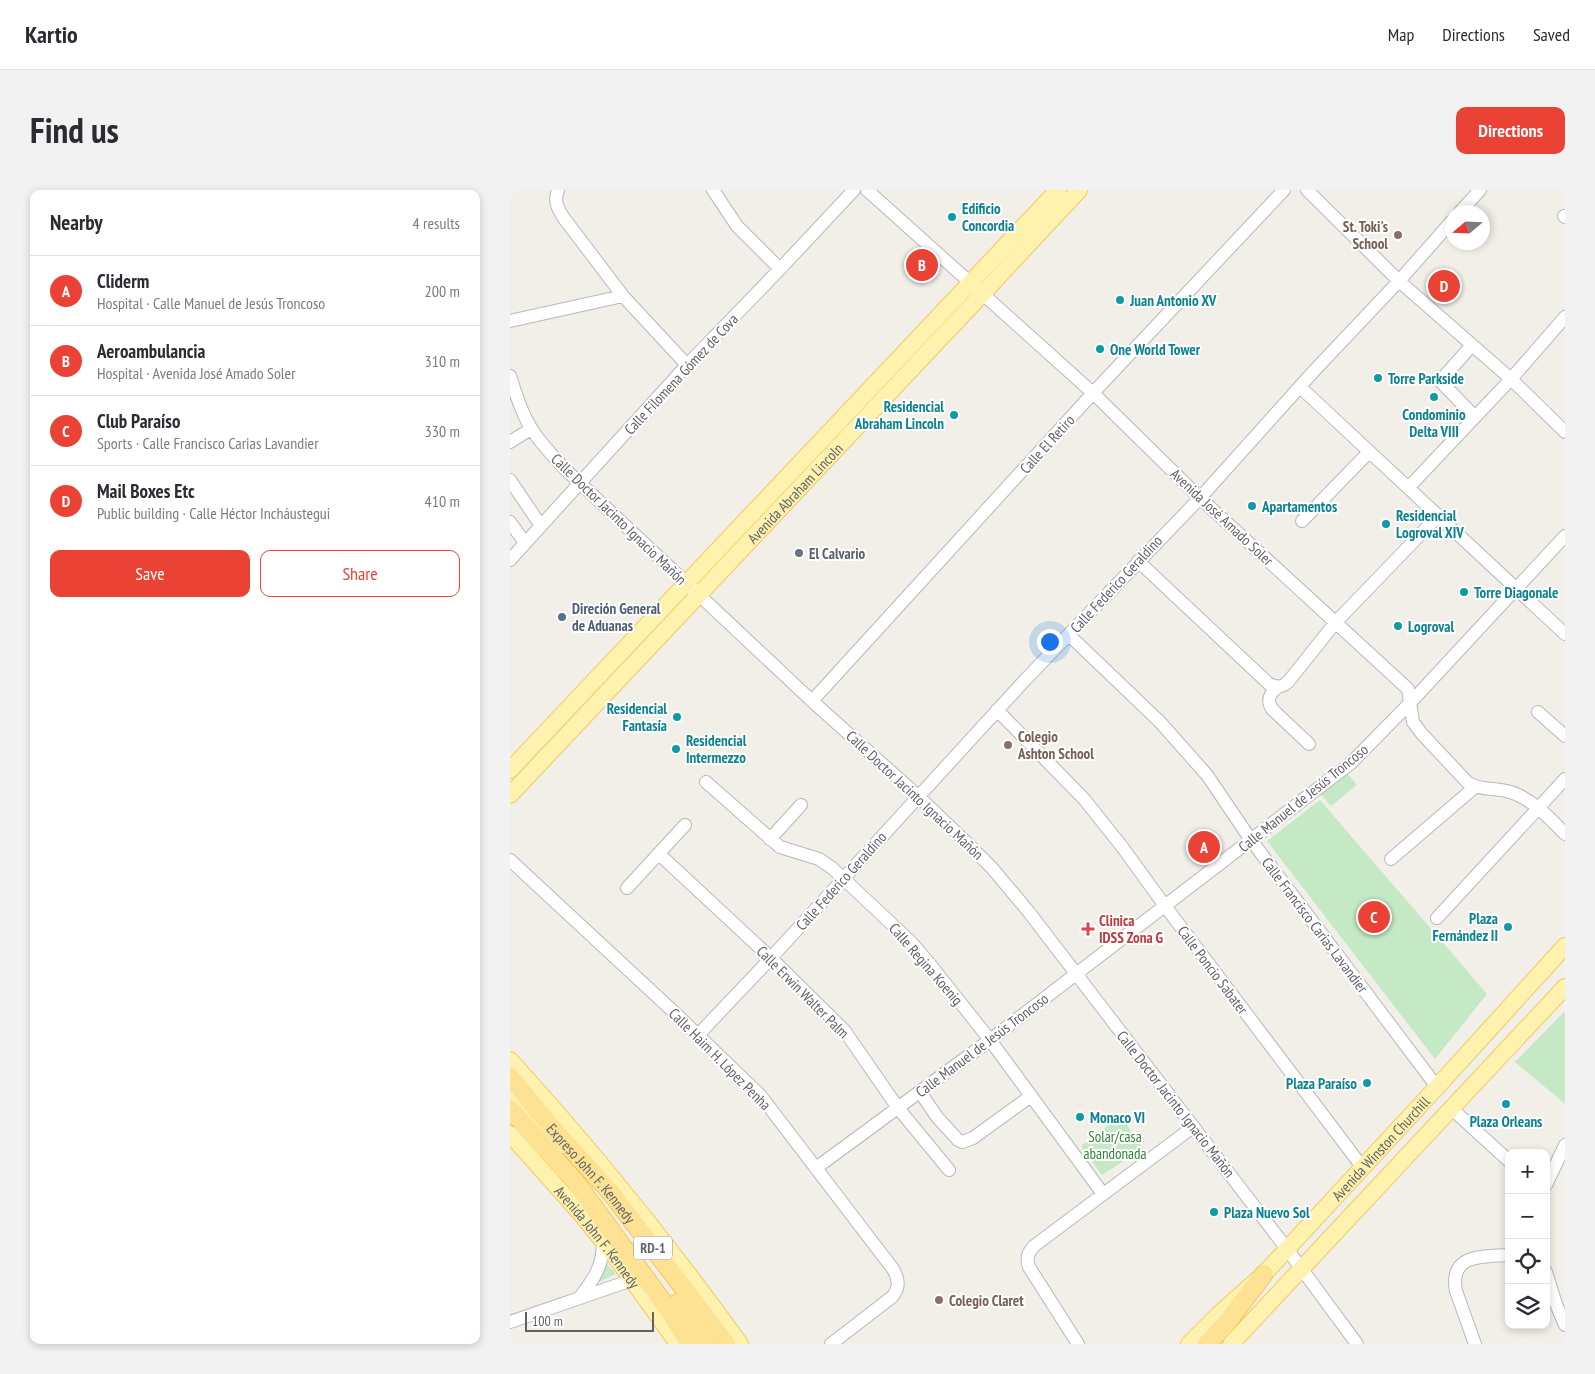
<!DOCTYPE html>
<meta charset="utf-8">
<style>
body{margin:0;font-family:"PT Sans Narrow",sans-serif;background:#f2f2f3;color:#2b2b33}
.controls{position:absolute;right:15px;bottom:15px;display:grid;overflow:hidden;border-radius:10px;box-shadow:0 2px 8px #0003}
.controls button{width:45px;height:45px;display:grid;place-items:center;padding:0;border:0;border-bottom:1px solid #e1e1e2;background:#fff;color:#2b2b33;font:25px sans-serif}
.compass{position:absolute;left:935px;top:15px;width:45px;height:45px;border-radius:50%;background:#fff;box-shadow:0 2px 8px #0003;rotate:251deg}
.scale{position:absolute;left:15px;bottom:12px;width:129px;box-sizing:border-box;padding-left:5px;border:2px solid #5f6368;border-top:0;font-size:14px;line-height:18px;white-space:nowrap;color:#5f6368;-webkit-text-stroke:4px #fff;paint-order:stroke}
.you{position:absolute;left:539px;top:451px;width:18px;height:18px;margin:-12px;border:4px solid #fff;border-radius:50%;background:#1a73e8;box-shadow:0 0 0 8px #1a73e833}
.badge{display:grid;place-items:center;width:32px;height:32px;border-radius:50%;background:#ea4335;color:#fff;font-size:16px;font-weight:700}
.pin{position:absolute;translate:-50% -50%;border:2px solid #fff;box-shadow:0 1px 5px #0006}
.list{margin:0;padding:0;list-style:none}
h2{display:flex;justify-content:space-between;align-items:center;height:65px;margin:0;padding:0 20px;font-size:21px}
h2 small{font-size:16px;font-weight:400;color:#7c7c81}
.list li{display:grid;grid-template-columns:32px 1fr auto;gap:15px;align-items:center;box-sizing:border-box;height:70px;padding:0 20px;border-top:1px solid #e1e1e2}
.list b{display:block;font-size:19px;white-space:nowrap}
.list p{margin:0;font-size:16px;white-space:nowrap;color:#7c7c81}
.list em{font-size:16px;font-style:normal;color:#7c7c81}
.actions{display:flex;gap:10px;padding:15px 20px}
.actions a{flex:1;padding:11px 0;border:1px solid #ea4335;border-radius:10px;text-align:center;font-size:18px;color:#ea4335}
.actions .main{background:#ea4335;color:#fff}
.icon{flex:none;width:28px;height:28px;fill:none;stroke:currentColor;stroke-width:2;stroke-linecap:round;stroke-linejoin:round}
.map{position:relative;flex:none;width:1055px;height:1154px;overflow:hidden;border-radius:10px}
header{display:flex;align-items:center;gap:30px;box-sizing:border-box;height:70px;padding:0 25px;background:#fff;border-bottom:1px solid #e1e1e2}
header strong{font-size:24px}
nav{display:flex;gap:28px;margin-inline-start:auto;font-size:18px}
.intro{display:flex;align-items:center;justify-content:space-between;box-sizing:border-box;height:120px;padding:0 30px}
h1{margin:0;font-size:35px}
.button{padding:12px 22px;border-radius:10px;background:#ea4335;color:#fff;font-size:18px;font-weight:700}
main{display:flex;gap:30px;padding:0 30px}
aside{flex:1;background:#fff;border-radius:10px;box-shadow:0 2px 8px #0003}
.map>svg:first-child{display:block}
.green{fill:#c5e8c5}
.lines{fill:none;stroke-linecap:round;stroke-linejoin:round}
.minor-casing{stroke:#b5b8bc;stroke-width:14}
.major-casing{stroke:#f2c960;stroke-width:18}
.highway-casing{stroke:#f9ab00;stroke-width:19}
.minor{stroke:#fff;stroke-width:12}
.major{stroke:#fff2af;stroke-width:16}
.highway{stroke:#fde293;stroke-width:18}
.culture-dot{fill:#0f9aa8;stroke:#fff;stroke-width:2}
.education-dot{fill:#8d6e63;stroke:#fff;stroke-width:2}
.worship-dot{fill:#6b7280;stroke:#fff;stroke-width:2}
.service-dot{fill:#5c6f8a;stroke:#fff;stroke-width:2}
.health-dot{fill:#e0444e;stroke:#fff;stroke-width:2}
.labels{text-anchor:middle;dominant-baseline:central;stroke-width:4;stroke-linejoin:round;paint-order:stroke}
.shield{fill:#fff;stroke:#8f9295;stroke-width:1}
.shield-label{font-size:14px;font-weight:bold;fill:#5f6368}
.culture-label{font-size:15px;font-weight:bold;fill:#0d838f;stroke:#fff;text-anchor:start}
.education-label{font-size:15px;font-weight:bold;fill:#785e54;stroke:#fff;text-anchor:start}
.street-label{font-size:15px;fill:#5f6368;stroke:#fff}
.worship-label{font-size:15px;font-weight:bold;fill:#5b616d;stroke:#fff;text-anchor:start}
.service-label{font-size:15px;font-weight:bold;fill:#4e5e75;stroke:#fff;text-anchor:start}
.health-label{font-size:15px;font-weight:bold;fill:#be3a42;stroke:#fff;text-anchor:start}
.park-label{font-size:15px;fill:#348238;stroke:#fff}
</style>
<header>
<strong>Kartio</strong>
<nav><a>Map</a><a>Directions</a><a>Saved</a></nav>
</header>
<div class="intro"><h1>Find us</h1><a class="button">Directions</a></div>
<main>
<aside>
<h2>Nearby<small>4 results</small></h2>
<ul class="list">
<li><span class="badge">A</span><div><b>Cliderm</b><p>Hospital · Calle Manuel de Jesús Troncoso</p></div><em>200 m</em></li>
<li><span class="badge">B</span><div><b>Aeroambulancia</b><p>Hospital · Avenida José Amado Soler</p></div><em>310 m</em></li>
<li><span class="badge">C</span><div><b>Club Paraíso</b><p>Sports · Calle Francisco Carias Lavandier</p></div><em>330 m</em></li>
<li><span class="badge">D</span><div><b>Mail Boxes Etc</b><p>Public building · Calle Héctor Incháustegui</p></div><em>410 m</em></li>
</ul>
<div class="actions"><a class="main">Save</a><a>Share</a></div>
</aside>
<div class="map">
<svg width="1055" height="1154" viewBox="0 0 1055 1154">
<rect width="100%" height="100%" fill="#f1efe8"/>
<path class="green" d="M837 583 847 595 821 616 811 604Z
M810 610 977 804 925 869 757 651Z
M1055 821V914L1005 872Z
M611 926 633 959 592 985 571 956Z
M97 1074 106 1084 87 1093 89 1081Z"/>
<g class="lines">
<g class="minor-casing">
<path id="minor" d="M48 0C44 11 47 17 53 27L113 106 177 175
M203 0 227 36 270 79
M357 0 583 203 690 308 898 499 903 532 912 544 958 593C970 600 983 598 996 601 1018 605 1040 628 1055 644
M797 0 889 91 1001 189 1055 242
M950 22 970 0
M1054 26 1055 27
M0 131 113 106
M962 155 932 189V193L965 227
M0 186C6 204 12 225 23 241 32 255 44 267 56 280L302 511 408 606 456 652 482 678 518 721 777 1059 847 1154
M790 197 1055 444
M0 252 21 239
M0 290 31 336
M899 297 1001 189 1055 127
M792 331 859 262
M0 332 15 353
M0 370 177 175 270 79 344 0
M628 371 759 494C767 497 771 498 778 492L825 433 929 325
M559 445 650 532 697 585 741 650 927 897
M768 497C760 503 756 509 762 519L799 554
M302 511 583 203 774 0
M487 520 574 609 613 658 655 716 853 978
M1028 522 1055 546
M196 592 270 657 309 669 322 678 401 752 423 778 480 850 593 1004
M260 649 291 615
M149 664 261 768 334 840 388 918 439 980
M881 669 965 597
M0 670 167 825 250 905 383 1079C389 1090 390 1097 382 1107L321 1154
M117 698 175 635
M927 728 1055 589
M188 845 261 768 515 490 690 308 803 182 889 91 942 31
M410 902 427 927 448 950 452 952 463 948 521 906
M942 919 999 971
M306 978 480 850 841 573 901 512 1055 346
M1036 995 1055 955
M1036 1082 1046 1114 1055 1135
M70 1107C84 1089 93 1076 93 1052
M0 1132 122 1090
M568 1154 519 1077C516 1067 518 1063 524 1056L683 937
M965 1154 946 1101C939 1063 973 1067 999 1065"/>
</g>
<g class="major-casing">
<g id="major">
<path d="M0 580 548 0"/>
<path id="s1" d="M0 605 476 100 569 0"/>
<path d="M0 870C82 960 159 1055 230 1154"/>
<path d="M0 903 23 928 45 960"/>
<path id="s2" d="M0 944 72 1025 105 1066 168 1154"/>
<path id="s3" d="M679 1154 710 1123 754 1084 927 897 1055 756"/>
<path d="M721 1154 1055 797"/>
</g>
</g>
<g class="highway-casing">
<g id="highway">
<path id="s4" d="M0 887 44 940 101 1003 216 1154"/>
<path d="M0 919 65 991 159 1120 180 1154"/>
<path d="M167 1113 195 1154"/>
<path d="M697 1154 716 1134 754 1084"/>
</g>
</g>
<use href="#minor" class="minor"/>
<use href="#major" class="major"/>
<use href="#highway" class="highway"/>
</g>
<g class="culture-dot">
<circle cx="442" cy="27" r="5"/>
<circle cx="610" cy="110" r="5"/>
<circle cx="590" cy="159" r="5"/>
<circle cx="868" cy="188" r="5"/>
<circle cx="924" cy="207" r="5"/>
<circle cx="444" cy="225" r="5"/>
<circle cx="742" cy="316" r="5"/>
<circle cx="876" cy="334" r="5"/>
<circle cx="954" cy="402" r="5"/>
<circle cx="888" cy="436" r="5"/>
<circle cx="167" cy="527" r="5"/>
<circle cx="166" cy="559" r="5"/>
<circle cx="998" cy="737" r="5"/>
<circle cx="857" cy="893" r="5"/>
<circle cx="996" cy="914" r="5"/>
<circle cx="570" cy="927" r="5"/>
<circle cx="704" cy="1022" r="5"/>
</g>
<g class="education-dot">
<circle cx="888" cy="45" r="5"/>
<circle cx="498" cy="555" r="5"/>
<circle cx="429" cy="1110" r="5"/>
</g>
<circle class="worship-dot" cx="289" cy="363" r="5"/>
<circle class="service-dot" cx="52" cy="427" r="5"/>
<path class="health-dot" d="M575.5 731.5h5v5h5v5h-5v5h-5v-5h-5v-5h5z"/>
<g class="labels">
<rect class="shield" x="124" y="1046.5" width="38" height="23" rx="4"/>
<g class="shield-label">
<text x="143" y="1058">RD-1</text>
</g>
<g class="culture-label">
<text x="452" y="18">Edificio<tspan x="452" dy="17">Concordia</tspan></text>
<text x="620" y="110">Juan Antonio XV</text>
<text x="600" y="159">One World Tower</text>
<text x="878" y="188">Torre Parkside</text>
<text x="434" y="216" text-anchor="end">Residencial<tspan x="434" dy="17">Abraham Lincoln</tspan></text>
<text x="924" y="224" text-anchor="middle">Condominio<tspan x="924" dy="17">Delta VIII</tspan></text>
<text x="752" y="316">Apartamentos</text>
<text x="886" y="325">Residencial<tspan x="886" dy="17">Logroval XIV</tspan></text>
<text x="964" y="402">Torre Diagonale</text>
<text x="898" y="436">Logroval</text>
<text x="157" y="518" text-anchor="end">Residencial<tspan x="157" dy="17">Fantasía</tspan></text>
<text x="176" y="550">Residencial<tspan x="176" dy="17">Intermezzo</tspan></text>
<text x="988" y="728" text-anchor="end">Plaza<tspan x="988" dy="17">Fernández II</tspan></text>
<text x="847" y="893" text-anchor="end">Plaza Paraíso</text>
<text x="580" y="927">Monaco VI</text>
<text x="996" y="931" text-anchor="middle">Plaza Orleans</text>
<text x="714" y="1022">Plaza Nuevo Sol</text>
</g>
<g class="education-label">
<text x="878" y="36" text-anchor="end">St. Toki's<tspan x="878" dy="17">School</tspan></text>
<text x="508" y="546">Colegio<tspan x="508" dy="17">Ashton School</tspan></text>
<text x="439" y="1110">Colegio Claret</text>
</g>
<g class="street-label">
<text transform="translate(171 184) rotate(-47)">Calle Filomena Gómez de Cova</text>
<text transform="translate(537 254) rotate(-48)">Calle El Retiro</text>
<text stroke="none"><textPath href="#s1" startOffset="415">Avenida Abraham Lincoln</textPath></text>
<text transform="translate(712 327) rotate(43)">Avenida José Amado Soler</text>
<text transform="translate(109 329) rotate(44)">Calle Doctor Jacinto Ignacio Mañón</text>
<text transform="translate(606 394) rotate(-47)">Calle Federico Geraldino</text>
<text transform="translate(405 605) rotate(43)">Calle Doctor Jacinto Ignacio Mañón</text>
<text transform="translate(793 608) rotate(-39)">Calle Manuel de Jesús Troncoso</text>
<text transform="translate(331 691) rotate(-48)">Calle Federico Geraldino</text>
<text transform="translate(805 735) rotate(53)">Calle Francisco Carias Lavandier</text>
<text transform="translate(416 774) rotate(49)">Calle Regina Koenig</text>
<text transform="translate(703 780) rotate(53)">Calle Poncio Sabater</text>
<text transform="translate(293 802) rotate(45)">Calle Erwin Walter Palm</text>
<text transform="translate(472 855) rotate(-37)">Calle Manuel de Jesús Troncoso</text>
<text transform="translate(210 869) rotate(45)">Calle Haim H. López Penha</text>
<text transform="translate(666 914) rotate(52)">Calle Doctor Jacinto Ignacio Mañón</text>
<text stroke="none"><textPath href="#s3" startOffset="274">Avenida Winston Churchill</textPath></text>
<text stroke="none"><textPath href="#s4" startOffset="126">Expreso John F. Kennedy</textPath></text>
<text stroke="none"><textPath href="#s2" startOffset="135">Avenida John F. Kennedy</textPath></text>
</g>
<g class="worship-label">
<text x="299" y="363">El Calvario</text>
</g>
<g class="service-label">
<text x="62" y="418">Direción General<tspan x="62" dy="17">de Aduanas</tspan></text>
</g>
<g class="health-label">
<text x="589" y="730">Clinica<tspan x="589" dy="17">IDSS Zona G</tspan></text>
</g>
<g class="park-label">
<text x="605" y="946">Solar/casa<tspan x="605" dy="17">abandonada</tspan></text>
</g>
</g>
</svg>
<div class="controls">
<button>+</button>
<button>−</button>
<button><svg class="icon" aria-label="locate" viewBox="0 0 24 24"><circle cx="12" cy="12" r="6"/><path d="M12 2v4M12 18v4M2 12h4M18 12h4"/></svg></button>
<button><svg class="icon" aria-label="layers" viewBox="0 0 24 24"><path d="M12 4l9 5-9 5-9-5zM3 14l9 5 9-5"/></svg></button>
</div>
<svg class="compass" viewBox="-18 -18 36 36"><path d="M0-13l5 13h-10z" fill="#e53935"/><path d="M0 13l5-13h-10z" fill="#7c7c81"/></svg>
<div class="scale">100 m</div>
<div class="you"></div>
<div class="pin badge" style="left:694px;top:657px">A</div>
<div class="pin badge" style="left:412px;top:75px">B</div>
<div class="pin badge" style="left:864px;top:727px">C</div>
<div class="pin badge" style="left:934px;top:96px">D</div>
</div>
</main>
